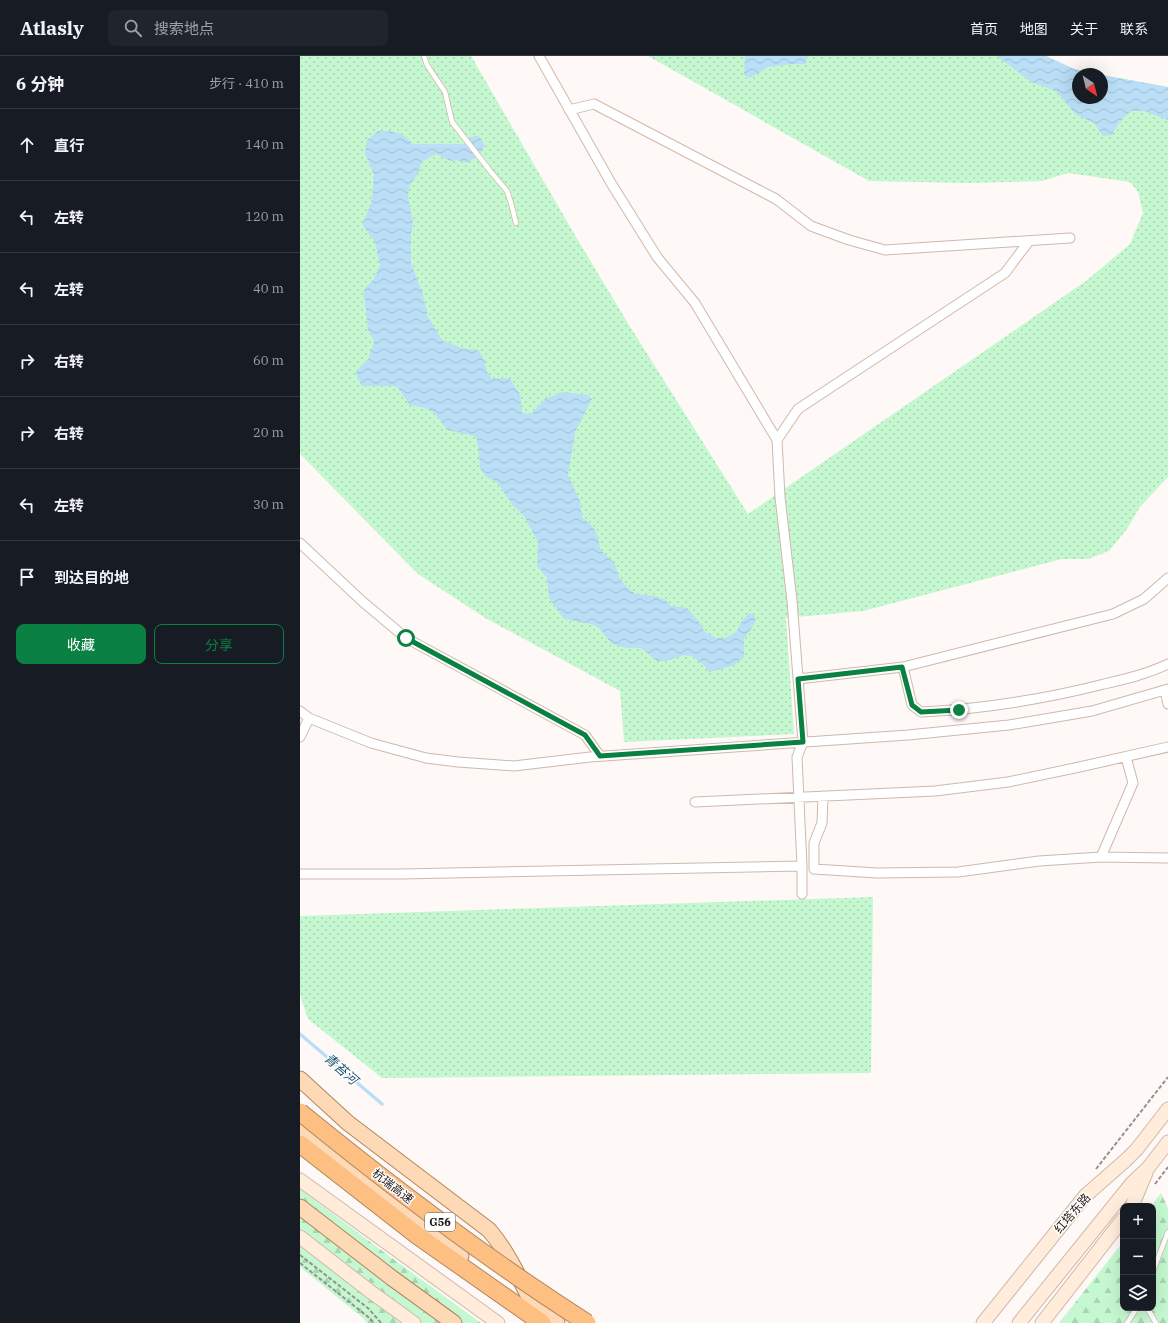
<!DOCTYPE html>
<html lang="zh">
<meta charset="utf-8">
<style>
body{margin:0;font-family:"IBM Plex Serif","Noto Sans SC",serif;background:#20242c;color:#f1f3f6}
.controls{position:absolute;right:12px;bottom:12px;display:grid;overflow:hidden;border-radius:8px;box-shadow:0 4px 16px #0002}
.controls button{width:36px;height:36px;display:grid;place-items:center;padding:0;border:0;border-bottom:1px solid #363941;background:#171b24;color:#f1f3f6;font:20px sans-serif}
.compass{position:absolute;left:772px;top:12px;width:36px;height:36px;border-radius:50%;background:#171b24;box-shadow:0 4px 16px #0002;rotate:145deg}
.stop{position:absolute;width:12px;height:12px;margin:-9px;border:3px solid #0b8043;border-radius:50%;background:#fff}
.stop.end{background:#0b8043;border-color:#fff;box-shadow:0 1px 4px #0008}
.list{margin:0;padding:0;list-style:none}
h2{display:flex;justify-content:space-between;align-items:center;height:52px;margin:0;padding:0 16px;font-size:17px}
h2 small{font-size:13px;font-weight:400;color:#9ea1a6}
.list li{display:grid;grid-template-columns:26px 1fr auto;gap:12px;align-items:center;box-sizing:border-box;height:72px;padding:0 16px;border-top:1px solid #363941}
.list b{display:block;font-size:15px;white-space:nowrap}
.list em{font-size:13px;font-style:normal;color:#9ea1a6}
.actions{display:flex;gap:8px;padding:12px 16px}
.actions a{flex:1;padding:9px 0;border:1px solid #0b8043;border-radius:8px;text-align:center;font-size:14px;color:#0b8043}
.actions .main{background:#0b8043;color:#fff}
.icon{flex:none;width:22px;height:22px;fill:none;stroke:currentColor;stroke-width:2;stroke-linecap:round;stroke-linejoin:round}
.map{position:relative;flex:none;width:868px;height:1267px;overflow:hidden}
header{display:flex;align-items:center;gap:24px;box-sizing:border-box;height:56px;padding:0 20px;background:#171b24;border-bottom:1px solid #363941}
header strong{font-size:19px}
nav{display:flex;gap:22px;margin-inline-start:auto;font-size:14px}
.search{width:280px;height:36px;background:#20242c;display:flex;align-items:center;gap:10px;box-sizing:border-box;padding:0 14px;border-radius:8px;color:#9ea1a6;font-size:15px}
main{display:flex}
aside{flex:1;background:#171b24}
.map>svg:first-child{display:block}
.grass{fill:url(#grass-dots)}
.forest{fill:url(#forest-firs)}
.water{fill:url(#water-waves)}
.lines{fill:none;stroke-linecap:round;stroke-linejoin:round}
.stream{stroke:#b9def6;stroke-width:3.5}
.lane-casing{stroke:#cfb9aa;stroke-width:6}
.street-casing{stroke:#cfb9aa;stroke-width:11}
.secondary-casing{stroke:#cfb9aa;stroke-width:15}
.primary-casing{stroke:#b2865d;stroke-width:17}
.highway-casing{stroke:#b2865d;stroke-width:19}
.path{stroke:#98918d;stroke-width:2;stroke-dasharray:4 2;stroke-linecap:butt}
.lane{stroke:#fff;stroke-width:4.5}
.street{stroke:#fff;stroke-width:9}
.secondary{stroke:#ffecda;stroke-width:13}
.primary{stroke:#fed9b5;stroke-width:15}
.highway{stroke:#febf83;stroke-width:17}
.highway-bridge-casing{stroke:#b2865d;stroke-width:19;stroke-linecap:butt}
.highway-bridge{stroke:#febf83;stroke-width:17}
.route{stroke:#0b8043;stroke-width:5}
.labels{text-anchor:middle;dominant-baseline:central;stroke-width:3;stroke-linejoin:round;paint-order:stroke}
.shield{fill:#fff;stroke:#665f5c;stroke-width:1}
.shield-label{font-size:11px;font-weight:bold;fill:#241b16}
.street-label{font-size:12px;fill:#241b16;stroke:#fff}
.water-label{font-size:13px;font-style:italic;fill:#20526d;stroke:#fff}
</style>
<header>
<strong>Atlasly</strong>
<div class="search"><svg class="icon" aria-label="search" viewBox="0 0 24 24"><circle cx="10" cy="10" r="6"/><path d="M15 15l6 6"/></svg>搜索地点</div>
<nav><a>首页</a><a>地图</a><a>关于</a><a>联系</a></nav>
</header>
<main>
<aside>
<h2>6 分钟<small>步行 · 410 m</small></h2>
<ul class="list">
<li><svg class="icon" aria-label="ahead" viewBox="0 0 24 24"><path d="M12 20V5M6 11l6-6 6 6"/></svg><div><b>直行</b></div><em>140 m</em></li>
<li><svg class="icon" aria-label="left" viewBox="0 0 24 24"><path d="M17 20v-9H6M10 6l-5 5 5 5"/></svg><div><b>左转</b></div><em>120 m</em></li>
<li><svg class="icon" aria-label="left" viewBox="0 0 24 24"><path d="M17 20v-9H6M10 6l-5 5 5 5"/></svg><div><b>左转</b></div><em>40 m</em></li>
<li><svg class="icon" aria-label="right" viewBox="0 0 24 24"><path d="M7 20v-9h11M14 6l5 5-5 5"/></svg><div><b>右转</b></div><em>60 m</em></li>
<li><svg class="icon" aria-label="right" viewBox="0 0 24 24"><path d="M7 20v-9h11M14 6l5 5-5 5"/></svg><div><b>右转</b></div><em>20 m</em></li>
<li><svg class="icon" aria-label="left" viewBox="0 0 24 24"><path d="M17 20v-9H6M10 6l-5 5 5 5"/></svg><div><b>左转</b></div><em>30 m</em></li>
<li><svg class="icon" aria-label="arrive" viewBox="0 0 24 24"><path d="M6 21V4h12l-3 4 3 4H6"/></svg><div><b>到达目的地</b></div></li>
</ul>
<div class="actions"><a class="main">收藏</a><a>分享</a></div>
</aside>
<div class="map">
<svg width="868" height="1267" viewBox="0 0 868 1267">
<defs>
<pattern id="grass-dots" width="8" height="8" patternUnits="userSpaceOnUse"><rect width="8" height="8" fill="#c5f8d0"/><path d="M2 2h.1M6 6h.1" fill="none" stroke="#a9d4b2" stroke-width="1.8" stroke-linecap="round"/></pattern>
<pattern id="forest-firs" width="22" height="20" patternUnits="userSpaceOnUse"><rect width="22" height="20" fill="#c5f8d0"/><path d="M5 1l3.5 6h-7zM16 11l3.5 6h-7z" fill="#a9d4b2"/></pattern>
<pattern id="water-waves" width="16" height="10" patternUnits="userSpaceOnUse"><rect width="16" height="10" fill="#b9def6"/><path d="M0 5q4-4 8 0t8 0" fill="none" stroke="#9fbed2"/></pattern>
</defs>
<rect width="100%" height="100%" fill="#fef9f6"/>
<path class="grass" d="M0 0H171L276 181 329 269 448 458 786 225 830 188 843 157 838 136 830 126 768 117 742 125 669 127 569 125 348 0H746L774 13 799 18H778V42H802V19L868 31V421L840 451 827 473 809 495 788 503H762L563 555 486 562 494 678 324 686 320 635 187 563 118 518 0 398Z
M573 841 571 1017 82 1022 8 963 0 939V860Z"/>
<path class="forest" d="M0 1133 77 1191 181 1267H67L63 1262 0 1211Z
M861 1137 868 1152V1267H759L823 1186V1252H853V1150H851Z"/>
<path class="water" d="M445 0H509L505 8H493L468 11 450 22 444 19Z
M697 0H746L774 13 799 18H778V42H802V19L868 31V64L844 55H831L819 67 812 79 803 80 794 67 775 58 756 35 731 26Z
M78 75C94 75 102 76 113 88H164C169 83 173 78 180 81L185 90 179 98 167 107 156 104 151 105 136 98 121 106 120 114 109 131 108 141 113 167 111 179V207L122 236 128 261 142 284 164 293 178 294 184 303 187 316 192 323 209 322 220 338 222 357 231 358 245 343 262 336 288 339 292 343 275 376 268 419 280 445 282 461C295 472 298 476 300 493L315 508 319 521 325 529 335 538 354 540 366 544 371 550 387 552 400 567 404 575 416 582H426L436 576 442 565 449 557 454 559 456 563 452 572 444 582V601L432 610 409 616 404 609 391 600 384 599 366 605H357L341 592H326L312 588 298 571 291 568 264 563 249 542 247 522 238 511 237 505 238 486 224 460 211 447 197 426 186 421 180 412 178 387 175 380 147 374C133 354 133 353 110 349L98 332 94 330H62L55 317 69 302 74 285 68 274 65 245 63 238 65 232 74 223 80 209 75 186 63 170V166L71 149 74 119 65 97 67 84Z"/>
<g class="lines">
<path class="stream" d="M0 978 82 1048"/>
<g class="lane-casing">
<path id="lane" d="M124 0 127 9 145 36 152 66 191 116 207 135 211 147 216 167
M853 1215 868 1176
M847 1252 856 1267
M827 1267 837 1252"/>
</g>
<g class="street-casing">
<path id="street" d="M239 0 311 127 357 201 395 247 477 384 480 441 492 545 503 686 497 701 502 810V838
M269 54 294 48 476 143 511 170 549 184 585 194 770 182
M477 384 498 353 705 217 729 185
M0 487 63 546 106 582 285 679 300 700
M603 611 612 649 621 656C683 653 745 643 804 628 826 623 847 618 868 608
M498 623 603 611 813 558 844 543 868 522
M865 635 868 648
M0 655 9 662 71 687 126 702 158 706 214 710 290 701 608 679 709 669 792 655 868 633
M0 681 9 662
M523 740 522 767 514 787V813L577 817 658 816 739 805 801 801 868 802
M395 746 635 735 708 726 784 710 868 691
M801 801 833 727 826 701
M0 818H101L502 810"/>
</g>
<g class="secondary-casing">
<path id="secondary" d="M0 1124 198 1267
M832 1150 846 1117
M0 1181 71 1236 114 1267
M683 1267 785 1140 826 1104 837 1093 868 1053
M719 1267 832 1127 848 1112 868 1086
M742 1267 823 1163"/>
</g>
<g class="primary-casing">
<path id="primary" d="M0 1023 48 1067 189 1174C209 1197 221 1226 235 1253
M0 1073 60 1124 161 1200
M0 1151 92 1222 154 1267
M232 1251 257 1267"/>
</g>
<g class="highway-casing">
<path id="highway" d="M0 1088 118 1180 242 1267"/>
</g>
<path class="path" d="M796 1113 868 1021
M855 1128 868 1111
M0 1199 69 1253 81 1267
M0 1207 67 1260 74 1267"/>
<use href="#lane" class="lane"/>
<use href="#street" class="street"/>
<use href="#secondary" class="secondary"/>
<use href="#primary" class="primary"/>
<use href="#highway" class="highway"/>
<g class="highway-bridge-casing">
<path id="highway-bridge" d="M0 1056C92 1131 187 1203 287 1267"/>
</g>
<use href="#highway-bridge" class="highway-bridge"/>
</g>
<g class="lines">
<path class="route" d="M106 582 285 679 300 700 503 686 498 623 602 611 612 649 621 656 659 654"/>
</g>
<g class="labels">
<rect class="shield" x="125" y="1157" width="30" height="18" rx="3"/>
<g class="shield-label">
<text x="140" y="1166">G56</text>
</g>
<g class="street-label">
<text transform="translate(93 1130) rotate(38)">杭瑞高速</text>
<text transform="translate(772 1157) rotate(-49)">红塔东路</text>
</g>
<g class="water-label">
<text transform="translate(41 1013) rotate(41)">青苔河</text>
</g>
</g>
</svg>
<div class="controls">
<button>+</button>
<button>−</button>
<button><svg class="icon" aria-label="layers" viewBox="0 0 24 24"><path d="M12 4l9 5-9 5-9-5zM3 14l9 5 9-5"/></svg></button>
</div>
<svg class="compass" viewBox="-18 -18 36 36"><path d="M0-13l5 13h-10z" fill="#e53935"/><path d="M0 13l5-13h-10z" fill="#9ea1a6"/></svg>
<div class="stop" style="left:106px;top:582px"></div>
<div class="stop end" style="left:659px;top:654px"></div>
</div>
</main>
